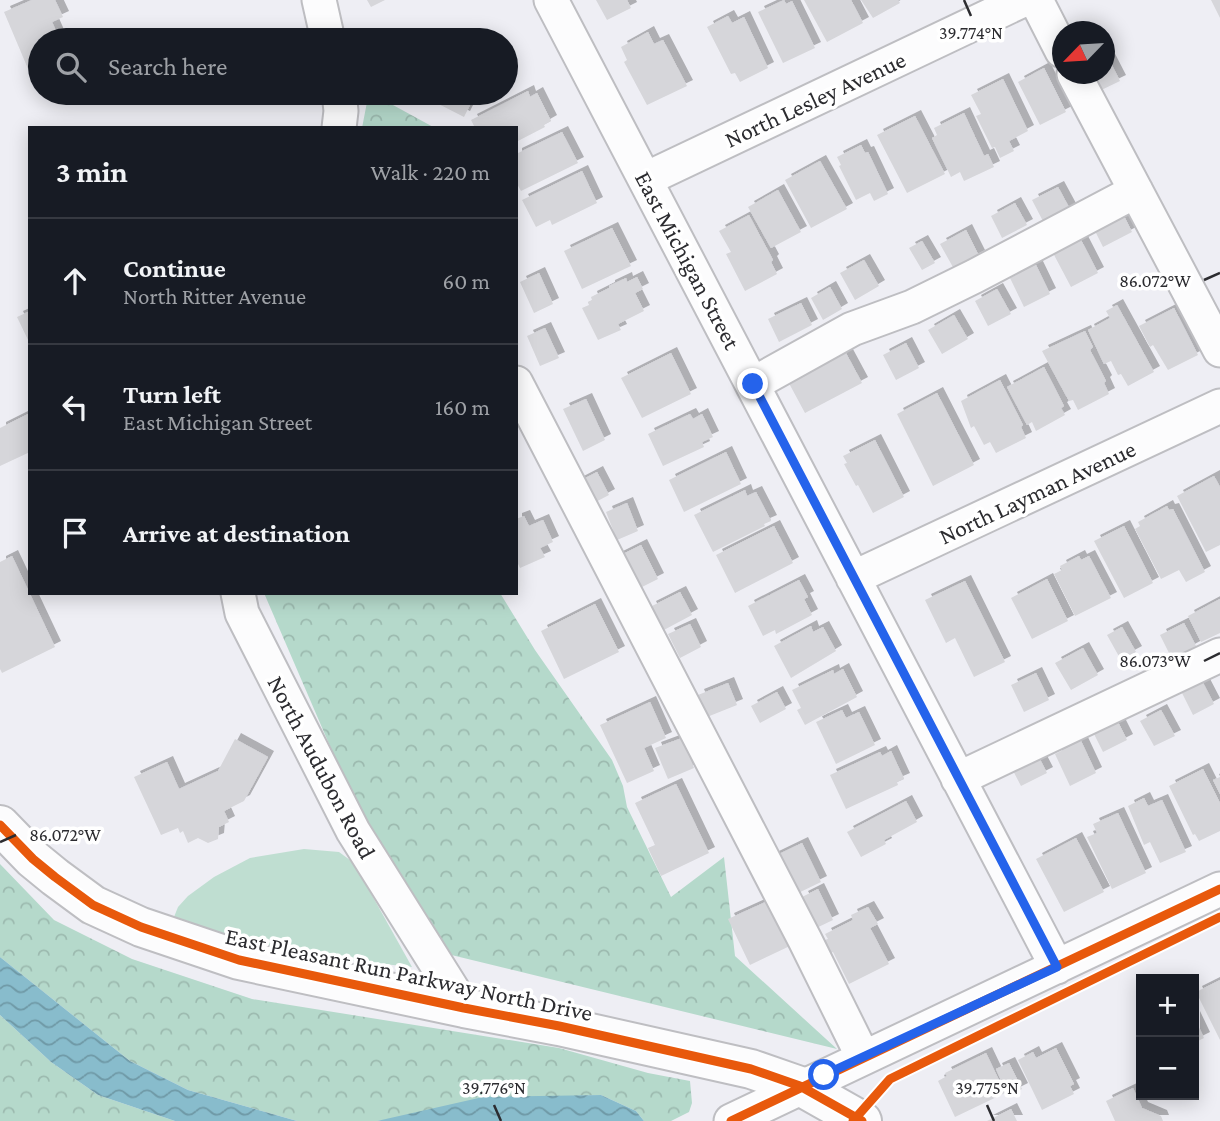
<!DOCTYPE html>
<meta charset="utf-8">
<style>
body{margin:0;font-family:"Crimson Pro",serif;background:#242831;color:#f1f3f6}
.controls{position:absolute;right:21px;bottom:21px;display:grid;overflow:hidden;border-radius:0px;box-shadow:0 4px 18px #0003}
.controls button{width:63px;height:63px;display:grid;place-items:center;padding:0;border:0;border-bottom:2px solid #363941;background:#171b24;color:#f1f3f6;font:35px sans-serif}
.compass{position:absolute;left:1052px;top:21px;width:63px;height:63px;border-radius:50%;background:#171b24;box-shadow:0 4px 18px #0003;rotate:245deg}
.stop{position:absolute;width:21px;height:21px;margin:-16px;border:5px solid #2563eb;border-radius:50%;background:#fff}
.stop.end{background:#2563eb;border-color:#fff;box-shadow:0 2px 7px #0008}
.list{margin:0;padding:0;list-style:none}
h2{display:flex;justify-content:space-between;align-items:center;height:91px;margin:0;padding:0 28px;font-size:30px}
h2 small{font-size:23px;font-weight:400;color:#9ea1a6}
.list li{display:grid;grid-template-columns:46px 1fr auto;gap:21px;align-items:center;box-sizing:border-box;height:126px;padding:0 28px;border-top:2px solid #363941}
.list b{display:block;font-size:26px;white-space:nowrap}
.list p{margin:0;font-size:23px;white-space:nowrap;color:#9ea1a6}
.list em{font-size:23px;font-style:normal;color:#9ea1a6}
.icon{flex:none;width:38px;height:38px;fill:none;stroke:currentColor;stroke-width:2;stroke-linecap:round;stroke-linejoin:round}
.map{position:relative;flex:none;width:1220px;height:1121px;overflow:hidden}
.search{position:absolute;background:#171b24;box-shadow:0 4px 18px #0003;left:28px;top:28px;width:490px;height:77px;display:flex;align-items:center;gap:18px;box-sizing:border-box;padding:0 24px;border-radius:38px;color:#9ea1a6;font-size:26px}
.panel{position:absolute;background:#171b24;box-shadow:0 4px 18px #0003;left:28px;top:126px;width:490px;height:469px;border-radius:0px}
.map>svg:first-child{display:block}
.green{fill:#bfded1}
.forest{fill:url(#forest-crowns)}
.water{fill:url(#water-waves)}
.building{fill:#d6d6da;filter:url(#shadow)}
.lines{fill:none;stroke-linecap:round;stroke-linejoin:round}
.minor-casing{stroke:#bebec2;stroke-width:37}
.major-casing{stroke:#bebec2;stroke-width:42}
.minor{stroke:#fcfcfd;stroke-width:33}
.major{stroke:#fcfcfd;stroke-width:38}
.cycleway-casing{stroke:#fff;stroke-width:13}
.cycleway{stroke:#e8590c;stroke-width:9}
.route{stroke:#2563eb;stroke-width:9}
.ticks{fill:none;stroke:#2c2c30;stroke-width:2.5}
.labels{text-anchor:middle;dominant-baseline:central;stroke-width:7;stroke-linejoin:round;paint-order:stroke}
.street-label{font-size:24px;fill:#2c2c30;stroke:#fff}
.ticks-label{font-size:18px;text-anchor:middle;fill:#2c2c30;stroke:#fff;stroke-width:7;stroke-linejoin:round;paint-order:stroke}
</style>
<div class="map">
<svg width="1220" height="1121" viewBox="0 0 1220 1121">
<defs>
<pattern id="forest-crowns" width="20" height="18" patternUnits="userSpaceOnUse" patternTransform="scale(1.75)"><rect width="20" height="18" fill="#b5d9cb"/><path d="M2 6a3 3 0 1 1 6 0M12 15a3 3 0 1 1 6 0" fill="none" stroke="#9cbaaf"/></pattern>
<pattern id="water-waves" width="16" height="10" patternUnits="userSpaceOnUse" patternTransform="scale(1.75)"><rect width="16" height="10" fill="#88bccc"/><path d="M0 5q4-4 8 0t8 0" fill="none" stroke="#6f99a6"/></pattern>
<filter id="shadow"><feDropShadow dx="6" dy="-6" stdDeviation="0" flood-color="#0004"/></filter>
</defs>
<rect width="100%" height="100%" fill="#eeeef4"/>
<path class="green" d="M304 849 339 852 354 863 412 967 289 954 172 922 178 907 188 896 214 877 250 858Z"/>
<path class="forest" d="M382 99 435 128H362L367 102Z
M264 593H500L535 650 612 760 623 786 627 807 671 897 724 857 735 956 837 1049 439 952 364 825Z
M0 864 54 920 132 959 252 999 559 1048 648 1073 690 1081 692 1103 689 1112 671 1121H644L636 1111 601 1095 548 1097 377 1121H297L188 1090 130 1061 0 957Z
M0 1015 51 1062 98 1095 175 1121H0Z"/>
<path class="water" d="M0 957 130 1061 188 1090 297 1121H175L98 1095 51 1062 0 1015Z
M601 1095 636 1111 644 1121H377L483 1097Z"/>
<path class="building" d="M32 0H55L63 17 52 22 60 40H40V80L34 83 4 12Z
M367 0H385L371 7Z
M596 0H627L631 8 607 20Z
M784 0 786 4 792 1 815 48 783 63 758 12Z
M804 0H851L863 23 827 42Z
M861 0H898L900 3 873 18Z
M1211 0H1220V18Z
M728 16 732 23 744 17 768 68 740 82 735 73 731 74 707 27Z
M648 32 654 44 663 40 687 86 647 105 624 62 627 60 621 47Z
M1104 50 1120 81 1091 95 1080 74H1104Z
M1044 68 1066 112 1040 125 1018 82Z
M1003 79 1028 131 1009 141 1014 151 1000 158 995 147 992 148 976 116 981 114 971 95Z
M528 91 530 97 537 93 551 121 544 125 545 127 516 142V128H475L471 120Z
M406 93H476L464 117 421 95 419 100Z
M964 113 984 156 988 154 994 167 964 181 960 172 951 177 932 138 937 135 934 128Z
M915 116 945 174 907 193 877 135Z
M562 132 578 163 521 191 516 182V154Z
M861 145 865 153 868 152 888 194 874 201 870 193 856 200 839 166 841 165 837 157Z
M820 161 847 209 811 228 785 180Z
M582 171 597 203 552 225 550 220 536 227 522 200Z
M1058 187 1071 211 1045 225 1032 200Z
M778 190 801 232 771 248 748 207Z
M1015 203 1027 225 1002 238 991 216Z
M1121 210 1132 232 1103 247 1092 225Z
M749 215 773 260 771 262 777 274 745 291 726 254 731 252 719 231Z
M612 228 631 266 582 289 564 251Z
M966 230 979 256 954 269 940 244Z
M1080 238 1098 273 1071 287 1053 253Z
M922 241 935 263 922 270 909 248Z
M864 260 879 286 855 300 840 273Z
M1036 265 1050 294 1024 307 1010 278Z
M539 273 553 304 534 313 520 282Z
M637 277 643 289 635 293 644 311 618 324 621 330 598 340 582 308 589 305 588 302 592 300 591 297 609 288V286L626 278 627 282Z
M830 287 842 309 823 320 811 298Z
M997 289 1011 314 988 326 975 301Z
M801 303 812 325 779 342 768 319Z
M1117 305 1154 372 1128 386 1121 374 1118 375 1111 361 1104 364 1088 330 1110 318 1106 311Z
M1174 308 1198 355 1168 370 1153 345 1150 347 1139 326Z
M30 311V344L17 317Z
M954 315 968 339 942 354 928 330Z
M545 328 559 358 540 366 527 336Z
M1085 331 1093 347 1090 350 1106 381 1104 383 1109 394 1078 410 1073 400 1069 401 1042 351Z
M906 343 919 368 896 380 883 355Z
M841 344 862 383 805 413 784 374Z
M671 353 691 394 642 418 621 378Z
M1044 367 1064 406 1061 408 1065 415 1036 431 1032 422 1027 425 1007 387Z
M1000 380 1023 425 1021 427 1026 438 996 453 990 442 984 445 974 426 971 428 961 401Z
M937 393 974 465 933 486 897 414Z
M586 399 605 440 583 451 563 409Z
M30 413V452L0 466V428Z
M690 414 693 419 702 414 713 437 702 442 704 447 663 466 648 434Z
M875 440 904 497 873 513 858 485 856 486 844 464 847 463 843 456Z
M726 452 741 484 684 512 669 480Z
M597 472 609 495 586 507 574 484Z
M1214 476 1220 487V545L1206 552 1177 496Z
M745 490 747 496 756 492 771 521 764 524 765 526 713 552 694 515Z
M627 503 638 531 617 540 606 512Z
M1167 506 1169 510 1173 509 1205 572 1186 582 1179 570 1161 579 1135 529 1140 526 1138 522Z
M524 516 529 526 543 520 553 542 540 548 545 557 520 568 516 560V519Z
M774 526 793 563 735 593 716 555Z
M1124 526 1153 583 1124 598 1094 541Z
M641 545 658 579 630 593 613 559Z
M12 556 55 647 2 673 0 669V562Z
M1079 556 1081 560 1089 556 1111 598 1075 616 1054 574 1062 570 1060 566Z
M1047 579 1068 621 1032 639 1011 598Z
M799 580 808 597 804 599 812 615 776 634 775 630 763 636 748 606Z
M965 581 1005 662 974 677 955 638 946 643 925 600Z
M680 592 692 615 662 631 650 607Z
M1220 599V633L1201 642 1188 616Z
M595 604 619 652 564 679 541 631Z
M1184 623 1196 646 1172 659 1160 635Z
M690 624 701 647 680 658 668 634Z
M811 626 813 632 823 627 836 651 791 678 774 646Z
M1122 627 1136 652 1121 660 1107 635Z
M1083 648 1098 675 1071 690 1055 663Z
M843 669 857 697 805 725 797 710 801 708 792 690 833 670 834 674Z
M1036 673 1049 700 1024 712 1011 685Z
M1201 679 1214 704 1193 715 1180 689Z
M728 683 737 705 707 717 698 695Z
M777 692 786 709 760 723 751 706Z
M650 702 666 738 644 748 654 771 627 783 600 725Z
M842 710 846 718 859 712 875 745 836 764 816 722Z
M1161 710 1175 736 1154 746 1140 721Z
M1113 712 1127 740 1103 752 1089 724Z
M682 738 694 768 668 779 655 748Z
M235 739 268 757 244 801 224 811 229 822 219 827 218 839 208 843 198 838 188 843 183 831 180 833 178 828 161 835 134 777 167 762 179 789 218 771Z
M1081 741 1096 773 1070 786 1055 754Z
M1034 748 1047 773 1021 786 1008 761Z
M891 751 904 779 897 782 898 785 846 809 830 775 880 752 882 756Z
M1203 769 1220 803V831L1199 841 1195 834 1193 835 1169 786Z
M1220 777V794L1213 780Z
M676 784 709 853 661 876 648 848 655 845 635 803Z
M1144 798 1148 806 1162 800 1186 852 1160 863 1150 842 1144 845 1128 806Z
M906 801 917 822 884 840 886 844 861 857 847 832Z
M1118 813 1146 873 1112 889 1087 837 1097 833 1093 824Z
M1076 838 1104 892 1064 912 1036 859Z
M802 843 821 882 792 896 773 857Z
M818 889 833 920 808 932 797 909 806 904 802 897Z
M770 900 792 945 750 965 728 919Z
M868 907 878 924 870 928 889 964 849 984 833 952 829 954 822 941 828 939 825 934 853 920 851 915Z
M1220 980V1040L1196 992Z
M1194 1017 1204 1038 1194 1043Z
M1056 1048 1074 1084 1070 1086 1074 1094 1042 1110 1018 1060 1033 1052 1036 1058Z
M986 1053 1005 1093 955 1117 938 1081 947 1076 945 1073Z
M1009 1063 1022 1089 1008 1096 996 1069Z
M1133 1088 1142 1108 1161 1116 1163 1121H1115L1106 1101Z
M1011 1109 1017 1121H987Z"/>
<g class="lines">
<g class="minor-casing">
<path id="minor" d="M319 0 328 40
M551 0 1057 967
M1036 0 1062 51
M1074 74 1220 350
M339 128 341 111 339 93
M646 179 1023 0
M516 383 805 940 863 1057
M753 384 852 329 912 307 975 276 1136 191
M853 578 1220 406
M238 593 242 613 353 831 464 1008
M958 779 1220 655
M731 1121 1220 889"/>
</g>
<g class="major-casing">
<path id="major" d="M0 825 33 859 55 877 93 905 141 927 239 960 464 1008 559 1026 751 1069 800 1086 862 1121"/>
</g>
<use href="#minor" class="minor"/>
<use href="#major" class="major"/>
<g class="cycleway-casing">
<path id="cycleway" d="M0 825 33 859 55 877 93 905 141 927 239 960 464 1008 559 1026 751 1069 800 1086 862 1121
M731 1121 1220 889
M853 1121 890 1079 1220 917"/>
</g>
<use href="#cycleway" class="cycleway"/>
</g>
<g class="lines">
<path class="route" d="M753 384 1057 967 824 1075"/>
</g>
<path class="ticks" d="M964 0 971 16M1204 280 1220 273M1204 661 1220 653M0 842 16 835M494 1105 501 1121M987 1105 994 1121"/>
<g class="labels">
<g class="street-label">
<text transform="translate(815 99) rotate(-25)">North Lesley Avenue</text>
<text transform="translate(688 260) rotate(62)">East Michigan Street</text>
<text transform="translate(1037 492) rotate(-25)">North Layman Avenue</text>
<text transform="translate(322 767) rotate(62)">North Audubon Road</text>
<text transform="translate(409 974) rotate(12)">East Pleasant Run Parkway North Drive</text>
</g>
</g>
<g class="ticks-label">
<text x="971" y="39">39.774°N</text>
<text x="1155" y="287">86.072°W</text>
<text x="1155" y="667">86.073°W</text>
<text x="65" y="841">86.072°W</text>
<text x="494" y="1094">39.776°N</text>
<text x="987" y="1094">39.775°N</text>
</g>
</svg>
<div class="controls">
<button>+</button>
<button>−</button>
</div>
<svg class="compass" viewBox="-18 -18 36 36"><path d="M0-13l5 13h-10z" fill="#e53935"/><path d="M0 13l5-13h-10z" fill="#9ea1a6"/></svg>
<div class="stop" style="left:824px;top:1075px"></div>
<div class="stop end" style="left:753px;top:384px"></div>
<div class="search"><svg class="icon" aria-label="search" viewBox="0 0 24 24"><circle cx="10" cy="10" r="6"/><path d="M15 15l6 6"/></svg>Search here</div>
<section class="panel">
<h2>3 min<small>Walk · 220 m</small></h2>
<ul class="list">
<li><svg class="icon" aria-label="ahead" viewBox="0 0 24 24"><path d="M12 20V5M6 11l6-6 6 6"/></svg><div><b>Continue</b><p>North Ritter Avenue</p></div><em>60 m</em></li>
<li><svg class="icon" aria-label="left" viewBox="0 0 24 24"><path d="M17 20v-9H6M10 6l-5 5 5 5"/></svg><div><b>Turn left</b><p>East Michigan Street</p></div><em>160 m</em></li>
<li><svg class="icon" aria-label="arrive" viewBox="0 0 24 24"><path d="M6 21V4h12l-3 4 3 4H6"/></svg><div><b>Arrive at destination</b></div></li>
</ul>
</section>
</div>
